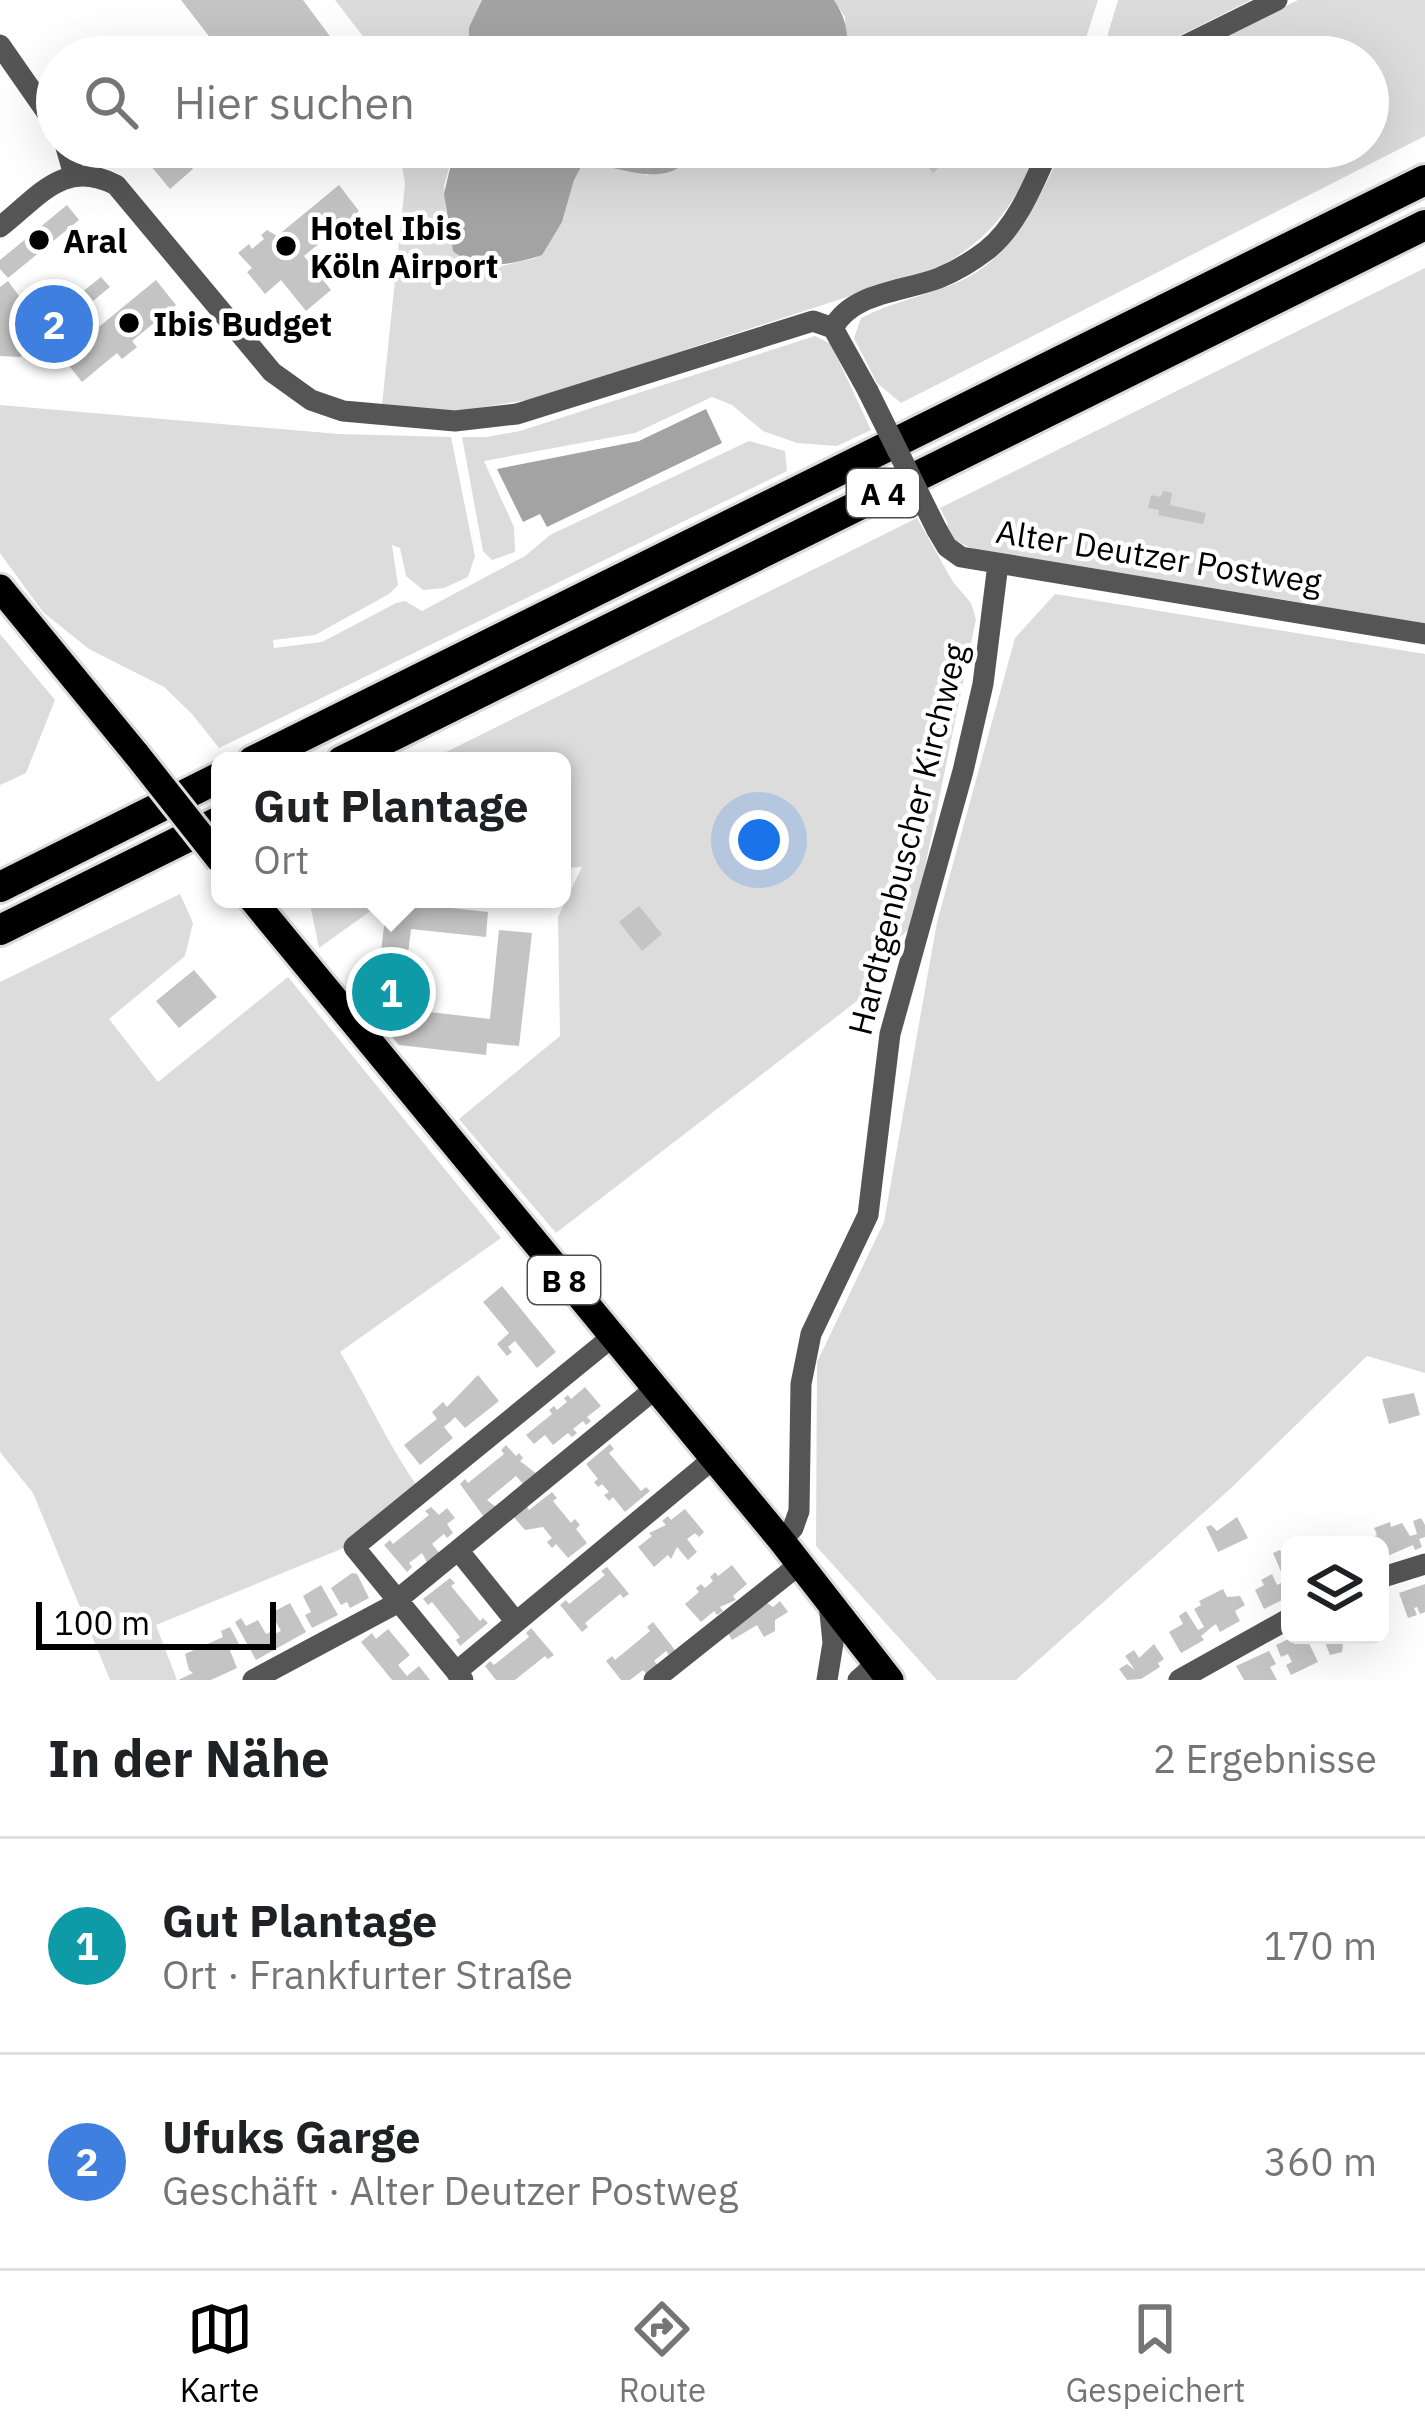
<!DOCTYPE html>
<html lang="de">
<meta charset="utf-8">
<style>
body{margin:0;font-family:"IBM Plex Sans",sans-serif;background:#f2f2f2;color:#202124}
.controls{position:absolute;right:36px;bottom:36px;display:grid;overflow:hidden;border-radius:18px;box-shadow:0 12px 48px #0002}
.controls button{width:108px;height:108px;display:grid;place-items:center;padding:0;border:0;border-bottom:3px solid #e0e0e0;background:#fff;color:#202124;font:60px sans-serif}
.scale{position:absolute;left:36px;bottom:30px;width:240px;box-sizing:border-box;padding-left:12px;border:6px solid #000;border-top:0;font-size:33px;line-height:42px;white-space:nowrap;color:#000;-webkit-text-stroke:9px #fff;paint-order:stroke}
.you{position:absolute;left:759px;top:840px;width:42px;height:42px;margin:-30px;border:9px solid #fff;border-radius:50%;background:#1a73e8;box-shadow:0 0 0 18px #1a73e833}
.badge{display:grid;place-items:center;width:78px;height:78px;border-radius:50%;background:#000;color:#fff;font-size:39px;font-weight:700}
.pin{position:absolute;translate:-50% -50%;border:6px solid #fff;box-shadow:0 3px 12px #0006}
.popup{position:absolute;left:211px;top:752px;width:360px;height:156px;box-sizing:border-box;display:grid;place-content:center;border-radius:18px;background:#fff;filter:drop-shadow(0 3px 9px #0005);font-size:39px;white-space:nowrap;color:#757577}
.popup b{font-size:45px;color:#202124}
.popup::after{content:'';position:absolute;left:50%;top:100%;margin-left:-24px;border:24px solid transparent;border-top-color:#fff}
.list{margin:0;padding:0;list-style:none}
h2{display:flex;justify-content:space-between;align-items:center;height:156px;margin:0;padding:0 48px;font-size:51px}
h2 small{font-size:39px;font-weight:400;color:#757577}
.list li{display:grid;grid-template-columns:78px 1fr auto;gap:36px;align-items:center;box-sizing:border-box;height:216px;padding:0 48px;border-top:3px solid #e0e0e0}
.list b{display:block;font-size:45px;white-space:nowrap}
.list p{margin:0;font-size:39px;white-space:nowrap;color:#757577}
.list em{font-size:39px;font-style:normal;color:#757577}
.icon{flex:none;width:66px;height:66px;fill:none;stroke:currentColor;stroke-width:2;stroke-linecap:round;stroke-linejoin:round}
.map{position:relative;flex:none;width:1425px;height:1680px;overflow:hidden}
.search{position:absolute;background:#fff;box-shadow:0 12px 48px #0002;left:36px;right:36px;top:36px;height:132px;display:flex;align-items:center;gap:30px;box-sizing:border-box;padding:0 42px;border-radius:66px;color:#757577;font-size:45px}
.sheet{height:588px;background:#fff}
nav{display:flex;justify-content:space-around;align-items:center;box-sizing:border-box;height:168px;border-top:3px solid #e0e0e0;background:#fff;font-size:33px;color:#757577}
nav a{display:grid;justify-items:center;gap:6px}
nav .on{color:#000}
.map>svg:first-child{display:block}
.green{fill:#dcdcdc}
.water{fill:#a3a3a3}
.building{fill:#c4c4c4}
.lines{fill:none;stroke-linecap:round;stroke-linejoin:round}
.major-casing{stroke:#dbdbdb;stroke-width:33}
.highway-casing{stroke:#dbdbdb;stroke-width:36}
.minor{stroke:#555;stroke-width:21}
.major{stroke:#000;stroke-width:27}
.highway{stroke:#000;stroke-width:30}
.major-bridge-casing{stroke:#dbdbdb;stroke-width:33;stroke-linecap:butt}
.minor-bridge{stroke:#555;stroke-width:21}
.major-bridge{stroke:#000;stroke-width:27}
.poi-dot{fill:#000;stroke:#fff;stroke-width:4.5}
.labels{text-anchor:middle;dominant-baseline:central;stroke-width:9;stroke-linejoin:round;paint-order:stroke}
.shield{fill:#fff;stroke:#4c4c4c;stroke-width:3}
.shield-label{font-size:30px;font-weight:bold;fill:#000}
.poi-label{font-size:33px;font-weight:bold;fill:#000;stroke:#fff;text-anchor:start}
.street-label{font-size:33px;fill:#000;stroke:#fff}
</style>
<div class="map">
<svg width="1425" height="1680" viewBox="0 0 1425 1680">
<rect width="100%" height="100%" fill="#fff"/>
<path class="green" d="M335 0H482L469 27V57H379Z
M834 0H1098L1080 57H845V17Z
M1118 0H1251L1137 57H1101Z
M1298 0H1425V136L901 403 877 383 854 338 861 318C890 303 924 296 956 283 1015 258 1037 200 1064 147H1368V57H1182Z
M399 147H455L444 185 447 225 502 266 536 258 562 222 574 180 584 162 647 175 690 159 694 147H1042C1013 203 996 236 939 267L534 399 458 411 382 405 405 184Z
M1425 268V627L1305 603 975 550 952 539 944 528 948 524 940 508Z
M815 336 831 344 871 430 837 446 797 443 763 431 732 405 712 397 635 433 484 461 514 527 515 552 492 560 483 551 462 437H487L520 431Z
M0 405 339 434 451 437 475 556 468 577 444 588 423 590 406 576 400 548 392 545 398 585 389 594 315 635 273 640 274 648 322 642 396 603 405 601 422 611 525 556 550 535 749 441 785 451 787 471 219 748 192 714 164 687 89 649 43 612 5 560 0 553Z
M917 518 953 582 971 603 976 619 913 926 875 959 870 991 556 1233 459 1119 560 1036 558 917 582 867 562 868V761H428Z
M1055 594 1425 654V1373L1367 1356 1229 1490 1016 1680H937L816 1546 817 1362 884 1222 937 922 1015 638Z
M0 634 55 700 26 773 0 785Z
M180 894 193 923 185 956 109 1019 158 1082 288 977 501 1238 340 1352C368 1398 388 1446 420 1490L346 1547 156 1625 177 1680H110L33 1493 0 1452V982Z
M309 899H395L383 902 319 948Z"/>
<path class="water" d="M482 0H834C846 18 850 36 845 57H469V27Z
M455 147H694C676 195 619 166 584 162L574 180 562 222 542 255C512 265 479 272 453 251L444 194Z
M706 409 722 443 547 527 540 514 523 522 497 469 639 441Z"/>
<path class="building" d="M181 0H303L338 47 325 57H225Z
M135 147H175L193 169 170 189Z
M910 147H927L933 153 940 147H948L954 154 933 173Z
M339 185 359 211 304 256 331 290 306 311 281 280 265 294 247 272 252 268 238 253 249 244 252 249 264 239 261 235 267 230 277 236Z
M67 205 79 220 8 278 0 269V260Z
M101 277 110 287 65 324 20 357 0 356V287L8 281 33 315 48 303 56 313Z
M156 280 176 305 132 341 137 347 122 359 117 353 82 382 62 357Z
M1163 491 1172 493 1170 505 1206 513 1203 524 1158 515 1159 510 1148 508 1151 495 1161 497Z
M387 901 488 912 486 937 411 929 407 963 380 960Z
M639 906 662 934 642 951 619 922Z
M499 930 532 933 519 1046 487 1043 486 1055 399 1045 389 1033 391 1016 374 1014 379 972 408 976 404 1009 490 1019Z
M194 970 217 997 179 1028 156 1001Z
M502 1286 556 1352 537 1368 515 1341 508 1347 512 1352 507 1356 497 1344 509 1333 483 1302Z
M478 1375 499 1401 465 1428 455 1417 450 1422 444 1427 453 1438 420 1465 404 1445 437 1419 432 1412 443 1402 447 1407Z
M585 1387 601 1406 587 1417 591 1421 586 1425 583 1421 573 1429 577 1433 572 1437 568 1433 553 1445 545 1435 534 1444 526 1435 552 1414 549 1410 554 1406 557 1410 567 1402 564 1398 568 1395 571 1399Z
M1414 1393 1420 1415 1389 1424 1382 1399Z
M610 1444 614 1449 609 1453 641 1491 646 1487 650 1491 625 1512 613 1497 609 1501 604 1495 609 1492 602 1484 598 1487 594 1482 598 1479 586 1464Z
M506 1445 516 1456 519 1453 523 1458 520 1461 537 1474 524 1485 516 1476 487 1500 496 1507 484 1517 460 1484 465 1479 468 1483 504 1454 501 1450Z
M552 1492 557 1498 553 1501 571 1523 575 1519 580 1525 576 1529 587 1543 568 1558 556 1544 552 1548 547 1542 552 1538 543 1527 525 1530 513 1516 526 1505 529 1510Z
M431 1507 439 1515 447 1508 455 1518 447 1524 453 1533 447 1538 444 1534 432 1544 440 1554 428 1564 422 1553 409 1563 412 1567 407 1572 384 1545 390 1540 393 1544 429 1515 425 1511Z
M685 1509 704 1532 699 1537 695 1533 687 1539 697 1552 688 1560 677 1547 671 1559 668 1555 654 1567 638 1547 652 1536 649 1533 666 1525 662 1521 668 1516 671 1520Z
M1237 1517 1248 1538 1218 1552 1206 1527 1211 1525 1217 1531Z
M1421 1518 1425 1525V1537L1419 1539 1422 1547 1415 1550 1413 1545 1385 1557 1380 1545H1351L1377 1535 1374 1528 1390 1522 1391 1527 1402 1523 1410 1536 1417 1534 1413 1521Z
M1280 1550 1290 1564V1596L1264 1609 1255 1590 1264 1585 1261 1580 1272 1574 1277 1585 1285 1581 1273 1553Z
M732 1565 747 1584 733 1596 736 1600 720 1607 723 1611 717 1615 714 1611 701 1622 685 1604 699 1592 696 1588 701 1584 705 1588 713 1581 710 1577 715 1572 718 1576Z
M607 1567 629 1594 623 1598 620 1594 585 1623 588 1627 582 1632 560 1605 566 1600 569 1604 605 1575 601 1571Z
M352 1573 357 1574 369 1598 350 1608 347 1602 341 1605 331 1588Z
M450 1578 455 1583 451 1586 480 1621 483 1618 488 1623 460 1646 456 1640 460 1637 432 1602 428 1605 423 1599Z
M1425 1584V1612L1420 1614 1417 1607 1414 1608 1417 1615 1408 1618 1399 1593Z
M321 1585 338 1615 312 1628 305 1615 311 1612 303 1596Z
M1223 1589 1227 1597 1240 1596 1245 1605 1235 1611 1240 1621 1220 1632 1216 1624 1213 1626 1201 1636 1204 1640 1181 1653 1169 1632 1183 1624 1179 1616 1186 1611 1198 1630 1204 1627 1194 1609 1201 1605 1199 1601Z
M780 1601 788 1612 775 1620V1631L764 1637 757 1625 732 1640 725 1628 766 1602 773 1607Z
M290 1603 306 1632 256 1660 235 1622 241 1618 246 1626 258 1620 266 1634 273 1631 274 1634 281 1631 271 1613Z
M653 1622 675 1650 669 1655 666 1651 654 1661 662 1670 650 1679 643 1670 630 1680H621L606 1661 612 1656 615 1660 650 1631 647 1627Z
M230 1627 239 1644 229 1648 237 1668 211 1680H178L193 1673 189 1670 185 1654 223 1637 221 1631Z
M531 1628 554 1655 548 1659 545 1656 515 1680H496L485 1666 490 1661 494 1665 529 1637 526 1633Z
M388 1629 410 1655 398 1665 407 1676 419 1666 430 1680H392L361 1642 372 1633 376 1639Z
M1297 1635H1305L1318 1662 1291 1675 1286 1665 1292 1662 1288 1654 1281 1657 1276 1645Z
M1322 1635H1362L1343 1643 1342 1652 1330 1655Z
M1154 1644 1164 1659 1158 1663 1160 1667 1141 1679 1127 1680 1119 1669 1127 1664 1135 1670 1125 1656 1134 1650 1139 1658Z
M1269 1651 1276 1664 1270 1667 1277 1680H1244L1236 1666Z"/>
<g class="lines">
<g class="major-casing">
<path id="major" d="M0 588 137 755
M252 899 781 1540 890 1680"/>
</g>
<g class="highway-casing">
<path id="highway" d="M253 761 1425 180
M342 761 1425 225
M0 887 220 777
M0 930 220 821"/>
</g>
<path class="minor" d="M0 45 57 127
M1162 57 1277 0
M66 147 74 175
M0 227C39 197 63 158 116 185L272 372 311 400 343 411 455 421 517 414 813 321 833 328 868 391
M833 328C852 292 903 292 939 278 954 272 974 260 987 250 1018 225 1034 182 1050 147
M937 530 947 547 961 557 1425 634
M781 1540 793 1528 799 1511 801 1384 811 1334 868 1215 890 1034 963 771 983 684 998 564
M458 1550 516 1622
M1380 1578 1425 1564
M397 1600 656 1388
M456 1672 713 1459
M253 1680 399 1602
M463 1680 354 1547 612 1337
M654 1680 800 1564
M827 1680 833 1643 829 1603
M858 1680 877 1663
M1179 1680 1290 1618"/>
<use href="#major" class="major"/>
<use href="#highway" class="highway"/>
<g class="major-bridge-casing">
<path id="major-bridge" d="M137 755 220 860"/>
</g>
<path class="minor-bridge" d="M868 391 937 530"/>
<use href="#major-bridge" class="major-bridge"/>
</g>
<g class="poi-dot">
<circle cx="39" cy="240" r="12"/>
<circle cx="286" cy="246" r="12"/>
<circle cx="129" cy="323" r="12"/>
</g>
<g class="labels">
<g class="shield">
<rect x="847" y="469" width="72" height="48" rx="9"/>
<rect x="528" y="1256" width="72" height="48" rx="9"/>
</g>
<g class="shield-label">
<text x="883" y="493">A 4</text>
<text x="564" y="1280">B 8</text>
</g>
<g class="poi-label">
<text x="310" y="227">Hotel Ibis<tspan x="310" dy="38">Köln Airport</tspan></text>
<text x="63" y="240">Aral</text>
<text x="153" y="323">Ibis Budget</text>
</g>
<g class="street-label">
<text transform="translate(1159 556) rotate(9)">Alter Deutzer Postweg</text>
<text transform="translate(907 839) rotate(-76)">Hardtgenbuscher Kirchweg</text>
</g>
</g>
</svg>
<div class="controls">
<button><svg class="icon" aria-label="layers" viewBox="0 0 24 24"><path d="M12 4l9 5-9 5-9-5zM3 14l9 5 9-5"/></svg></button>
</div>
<div class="scale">100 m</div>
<div class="you"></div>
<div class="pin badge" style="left:391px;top:992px;background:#0f9aa8">1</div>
<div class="popup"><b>Gut Plantage</b>Ort</div>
<div class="pin badge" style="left:54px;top:324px;background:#3f7fe0">2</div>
<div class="search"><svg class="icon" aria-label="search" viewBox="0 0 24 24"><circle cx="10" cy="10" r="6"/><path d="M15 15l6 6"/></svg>Hier suchen</div>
</div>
<section class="sheet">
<h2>In der Nähe<small>2 Ergebnisse</small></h2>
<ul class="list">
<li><span class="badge" style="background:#0f9aa8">1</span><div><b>Gut Plantage</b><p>Ort · Frankfurter Straße</p></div><em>170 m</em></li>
<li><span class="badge" style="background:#3f7fe0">2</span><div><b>Ufuks Garge</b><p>Geschäft · Alter Deutzer Postweg</p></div><em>360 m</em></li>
</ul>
</section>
<nav>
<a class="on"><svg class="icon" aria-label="map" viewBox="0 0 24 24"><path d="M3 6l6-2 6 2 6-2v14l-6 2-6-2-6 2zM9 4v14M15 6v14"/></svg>Karte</a>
<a><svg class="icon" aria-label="directions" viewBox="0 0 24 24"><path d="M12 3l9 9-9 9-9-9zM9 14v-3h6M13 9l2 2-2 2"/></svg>Route</a>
<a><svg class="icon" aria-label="saved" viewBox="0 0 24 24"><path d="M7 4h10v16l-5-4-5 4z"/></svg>Gespeichert</a>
</nav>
